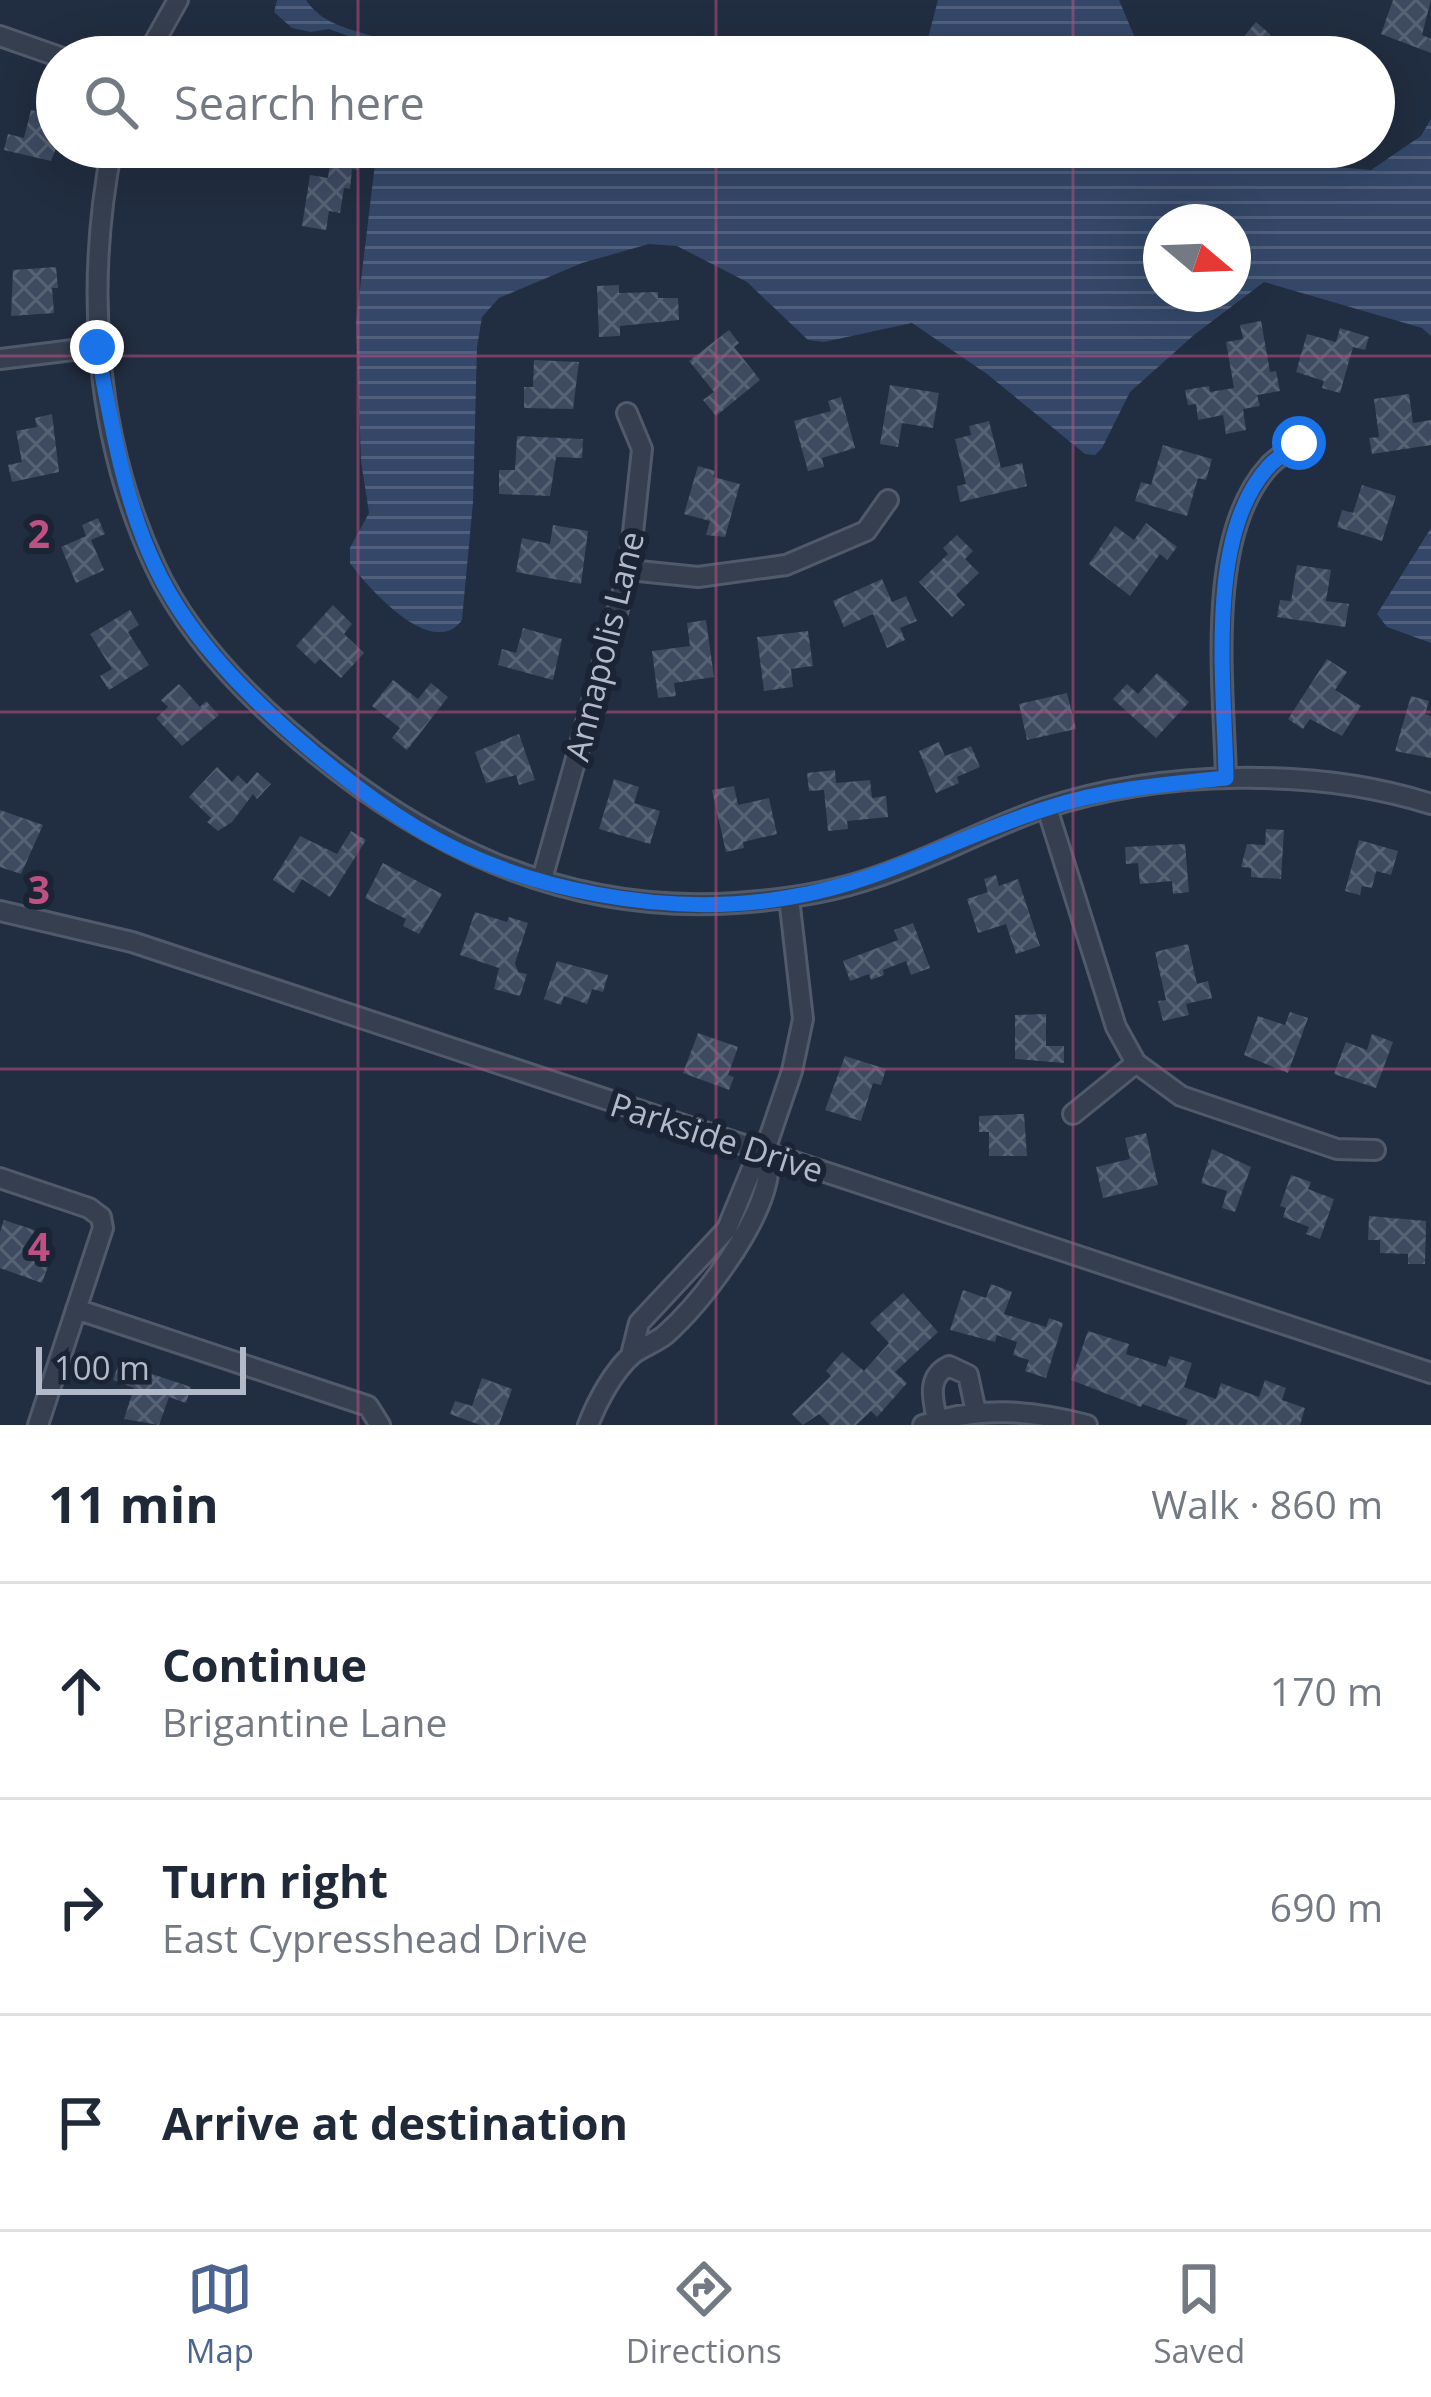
<!DOCTYPE html>
<meta charset="utf-8">
<style>
body{margin:0;font-family:"Open Sans",sans-serif;background:#f2f2f3;color:#1f2937}
.compass{position:absolute;left:1143px;top:204px;width:108px;height:108px;border-radius:50%;background:#fff;box-shadow:0 12px 48px #0002;rotate:109deg}
.scale{position:absolute;left:36px;bottom:30px;width:210px;box-sizing:border-box;padding-left:12px;border:6px solid #b2baca;border-top:0;font-size:33px;line-height:42px;white-space:nowrap;color:#b2baca;-webkit-text-stroke:9px #1b2434;paint-order:stroke}
.stop{position:absolute;width:36px;height:36px;margin:-27px;border:9px solid #1a73e8;border-radius:50%;background:#fff}
.stop.end{background:#1a73e8;border-color:#fff;box-shadow:0 3px 12px #0008}
.list{margin:0;padding:0;list-style:none}
h2{display:flex;justify-content:space-between;align-items:center;height:156px;margin:0;padding:0 48px;font-size:51px}
h2 small{font-size:39px;font-weight:400;color:#747a83}
.list li{display:grid;grid-template-columns:78px 1fr auto;gap:36px;align-items:center;box-sizing:border-box;height:216px;padding:0 48px;border-top:3px solid #e0e1e3}
.list b{display:block;font-size:45px;white-space:nowrap}
.list p{margin:0;font-size:39px;white-space:nowrap;color:#747a83}
.list em{font-size:39px;font-style:normal;color:#747a83}
.icon{flex:none;width:66px;height:66px;fill:none;stroke:currentColor;stroke-width:2;stroke-linecap:round;stroke-linejoin:round}
.map{position:relative;flex:none;width:1431px;height:1425px;overflow:hidden}
.search{position:absolute;background:#fff;box-shadow:0 12px 48px #0002;left:36px;right:36px;top:36px;height:132px;display:flex;align-items:center;gap:30px;box-sizing:border-box;padding:0 42px;border-radius:66px;color:#747a83;font-size:45px}
.sheet{height:804px;background:#fff}
nav{display:flex;justify-content:space-around;align-items:center;box-sizing:border-box;height:168px;border-top:3px solid #e0e1e3;background:#fff;font-size:33px;color:#747a83}
nav a{display:grid;justify-items:center;gap:6px}
nav .on{color:#4c6491}
.map>svg:first-child{display:block}
.water{fill:url(#water-rules);fill-rule:evenodd}
.building{fill:url(#building-cross-hatch)}
.lines{fill:none;stroke-linecap:round;stroke-linejoin:round}
.minor-casing{stroke:#515a6a;stroke-width:24}
.minor{stroke:#363f4f;stroke-width:18}
.route{stroke:#1a73e8;stroke-width:15}
.grid{fill:none;stroke:#bc5182;stroke-width:3;stroke-opacity:0.55}
.labels{text-anchor:middle;dominant-baseline:central;stroke-width:12;stroke-linejoin:round;paint-order:stroke}
.street-label{font-size:33px;fill:#b2baca;stroke:#1b2434}
.grid-label{font-size:39px;text-anchor:middle;font-weight:bold;fill:#bc5182;stroke:#1b2434;stroke-width:12;stroke-linejoin:round;paint-order:stroke}
</style>
<div class="map">
<svg width="1431" height="1425" viewBox="0 0 1431 1425">
<defs>
<pattern id="water-rules" width="6" height="5" patternUnits="userSpaceOnUse" patternTransform="scale(3)"><rect width="6" height="5" fill="#344768"/><path d="M0 2.5h6" fill="none" stroke="#4f5f7c"/></pattern>
<pattern id="building-cross-hatch" width="8" height="8" patternUnits="userSpaceOnUse" patternTransform="scale(3)"><rect width="8" height="8" fill="#3d4a60"/><path d="M0 0l8 8M0 8l8-8" fill="none" stroke="#576275"/></pattern>
</defs>
<rect width="100%" height="100%" fill="#212d40"/>
<path class="water" d="M277 0H306C332 38 377 25 405 57L329 29 311 32 292 28 274 12Z
M938 0H1119L1143 57H923Z
M1431 119V336L1422 328 1264 282 1194 335 1130 392 1102 448 1095 455 1085 454 987 374 912 323 824 342 808 340 747 282 677 246 649 244 582 263 499 298 482 317 477 347 473 502 462 620C433 661 368 588 350 563V548L369 513 361 461 356 322 377 147H1235L1266 161 1371 170 1421 136ZM1233 222V294H1161V222Z
M1431 528V643L1387 627 1377 614Z"/>
<path class="building" d="M1393 0H1431L1422 35 1431 39V53L1381 34Z
M1256 22 1271 35 1253 57H1227Z
M31 110 57 116V146L51 161 4 150 8 134 24 138Z
M332 147H362L358 170 352 169 350 189 344 188 340 213 329 211 326 230 302 226 310 175 328 178Z
M56 267 58 288H52L54 313 11 316 13 270Z
M619 285V293L658 292V298H678L679 320 620 326V336L599 337 597 286Z
M1261 321 1270 372 1276 371 1280 391 1257 395 1260 406 1243 409 1246 430 1226 434 1223 415 1198 420 1196 404 1188 405 1185 390 1209 386 1210 392 1234 388 1226 342 1243 339 1240 325Z
M1340 328 1369 337 1365 350 1353 347 1340 393 1322 388 1324 381 1296 372 1307 334 1336 342Z
M729 330 739 343 734 347 760 380 716 416 703 400 714 392 689 361Z
M534 360 579 362 573 409 524 408V387H533Z
M890 385 939 393 933 428 902 423 898 447 880 444Z
M1409 394 1413 423 1431 420V445L1372 454 1369 438 1379 437 1374 399Z
M841 397 855 448 822 458 824 467 808 471 794 421 831 411 828 401Z
M52 414 59 472 12 482 8 465 22 462 16 431 37 427 35 418Z
M989 421 1001 468 1022 463 1027 486 960 502 957 486 966 484 955 439 971 435 969 426Z
M517 436 583 439 582 458 556 457 550 496 499 494V470H515Z
M1163 445 1212 459 1206 480 1198 478 1187 516 1135 501 1141 482 1151 485Z
M698 466 715 471 713 477 740 484 725 537 706 535 710 521 684 514Z
M1362 485 1396 496 1382 541 1337 527 1342 510 1353 513Z
M98 518 105 534 91 540 104 570 76 583 61 547 86 536 82 525Z
M1146 523 1177 547 1167 560 1160 554 1130 596 1089 564 1115 526 1134 540Z
M553 525 588 531 581 584 516 572 522 538 550 544Z
M957 535 973 551 965 559 979 573 956 595 965 605 952 617 919 582 948 554 943 548Z
M1297 565 1331 570 1326 601 1349 604 1345 627 1277 617 1280 600 1291 601Z
M882 579 892 602 906 596 917 621 900 628 905 640 887 648 873 614 844 627 833 601Z
M333 605 352 624 344 634 364 653 341 678 320 659 315 664 296 646Z
M130 610 139 625 128 632 149 665 109 690 100 676 112 669 90 634Z
M706 620 714 677 674 683 676 696 658 698 652 651 690 646 687 623Z
M523 628 562 639 553 680 498 665 502 649 516 653Z
M808 631 813 666 791 669 793 687 764 691 757 637Z
M1327 659 1347 672 1335 690 1361 706 1342 736 1310 719 1303 729 1288 719Z
M1157 673 1189 702 1156 738 1113 699 1127 684 1138 694Z
M393 680 418 699 431 683 448 697 407 750 392 738 400 728 372 706Z
M179 684 200 707 206 701 219 715 182 746 156 718 168 707 161 700Z
M1067 693 1076 729 1027 740 1019 704Z
M1411 696 1429 701 1425 714 1431 716V758L1395 751Z
M519 734 535 780 519 785 516 775 486 783 475 752Z
M939 742 945 756 971 746 980 767 957 777 959 783 936 793 919 751Z
M217 767 232 782 238 775 247 784 257 772 271 784 257 799 253 794 232 822 218 831 207 822 211 818 189 797Z
M835 770 836 783 870 780 872 798 886 796 888 817 847 821 848 829 828 831 824 790 809 791 807 773Z
M614 779 639 787 634 803 660 811 650 844 599 829Z
M734 786 738 805 769 798 777 834 743 842 744 848 726 852 712 790Z
M0 810 43 825 21 874 0 867Z
M1266 829 1284 830 1281 879 1251 877V868L1241 867 1247 844 1265 845Z
M351 831 366 840 330 897 302 879 294 893 273 880 300 836 337 854Z
M1359 840 1398 851 1391 875 1376 871 1372 888 1362 886 1360 895 1345 891Z
M1185 844 1189 892 1173 894 1172 881 1140 884 1138 863 1126 864 1125 847Z
M383 863 442 894 419 934 403 926 406 919 365 898Z
M996 875 999 886 1018 879 1040 946 1016 954 1006 924 978 933 967 899 988 892 984 879Z
M475 912 507 922 509 917 528 923 515 963 518 972 527 974 520 996 494 989 499 968 460 955Z
M913 923 930 968 911 975 906 961 883 970 884 975 871 980 869 974 850 981 843 961 898 940 894 930Z
M1188 944 1197 984 1208 981 1212 998 1186 1004 1189 1015 1163 1021 1158 1001 1166 1000 1155 952Z
M557 961 608 975 603 992 592 989 587 1004 564 996 561 1005 544 999Z
M1290 1012 1308 1018 1288 1073 1244 1055 1258 1016 1285 1025Z
M1046 1014V1046H1064V1063L1015 1059V1015Z
M698 1033 738 1047 728 1075 734 1077 729 1090 683 1073Z
M1372 1034 1393 1042 1376 1088 1334 1074 1346 1042 1367 1050Z
M845 1056 886 1069 881 1085 873 1083 861 1121 825 1110Z
M1024 1114 1027 1156H989V1132H979V1116Z
M1146 1133 1158 1185 1103 1198 1096 1167 1130 1159 1125 1138Z
M1212 1149 1251 1167 1235 1212 1222 1208 1227 1191 1201 1183Z
M1291 1175 1311 1182 1308 1189 1334 1199 1320 1239 1306 1234 1309 1227 1283 1217 1286 1208 1280 1206Z
M1369 1216 1426 1221 1425 1264H1408V1254L1380 1253V1240H1368Z
M4 1220 40 1232 31 1260 48 1266 42 1283 0 1268V1232Z
M991 1284 1012 1292 1004 1314 1046 1327 1049 1318 1063 1323 1046 1378 1025 1371 1029 1360 1013 1355 1017 1342 997 1335 995 1342 950 1330 963 1290 986 1298Z
M903 1293 938 1332 895 1372 907 1383 877 1417 871 1411 856 1425H830L819 1414 803 1425 792 1414 831 1376 826 1371 842 1352 864 1371 889 1343 870 1323Z
M1088 1331 1129 1344 1126 1354 1166 1367 1170 1356 1192 1363 1184 1387 1216 1399 1221 1383 1259 1397 1265 1380 1286 1388 1282 1400 1305 1408 1300 1425H1186L1188 1420 1142 1404 1141 1407 1071 1380Z
M119 1363 191 1387 186 1403 169 1397 159 1425 124 1419 134 1388 113 1380Z
M482 1378 512 1389 499 1425H480L450 1414 455 1401 472 1406Z"/>
<g class="lines">
<g class="minor-casing">
<path id="minor" d="M0 36 60 57
M146 57 178 0
M112 147C85 286 94 435 155 566 184 629 236 685 289 731 417 843 561 915 736 903 781 900 829 893 873 878 932 859 986 828 1045 808 1161 770 1315 767 1431 804
M0 359 97 347
M629 570 698 577 786 565 866 531 888 500
M1226 778C1224 688 1204 537 1269 466 1277 457 1290 450 1299 443
M1047 808 1116 1027 1136 1063 1181 1096 1337 1149 1375 1150
M542 879 629 570 642 449 627 413
M0 911 132 942 1431 1373
M1073 1114 1136 1063
M0 1178 89 1208 101 1217 103 1228 38 1425
M76 1309 368 1406 380 1425
M631 1355 639 1323 727 1229 753 1166 764 1153 792 1071 803 1019 789 898
M937 1420C933 1399 926 1377 949 1366L968 1375 976 1412
M588 1425C597 1402 613 1371 633 1354 642 1347 655 1343 665 1335 702 1302 757 1229 767 1180 769 1172 766 1162 764 1153
M923 1425C980 1406 1030 1410 1087 1425"/>
</g>
<use href="#minor" class="minor"/>
</g>
<g class="lines">
<path class="route" d="M97 347C111 421 123 498 155 566 185 631 239 687 292 734 331 768 371 800 415 827 519 891 671 919 791 897 883 882 960 835 1048 808 1106 789 1166 784 1226 778 1225 689 1204 534 1270 465 1278 457 1290 450 1299 443"/>
</g>
<path class="grid" d="M358 0V57M716 0V57M1073 0V57M358 147V1425M716 147V1425M1073 147V1425M0 356H1431M0 712H1431M0 1069H1431"/>
<g class="labels">
<g class="street-label">
<text transform="translate(604 646) rotate(-76)">Annapolis Lane</text>
<text transform="translate(717 1137) rotate(18)">Parkside Drive</text>
</g>
</g>
<g class="grid-label">
<text x="39" y="548">2</text>
<text x="39" y="904">3</text>
<text x="39" y="1261">4</text>
</g>
</svg>
<svg class="compass" viewBox="-18 -18 36 36"><path d="M0-13l5 13h-10z" fill="#e53935"/><path d="M0 13l5-13h-10z" fill="#747a83"/></svg>
<div class="scale">100 m</div>
<div class="stop" style="left:1299px;top:443px"></div>
<div class="stop end" style="left:97px;top:347px"></div>
<div class="search"><svg class="icon" aria-label="search" viewBox="0 0 24 24"><circle cx="10" cy="10" r="6"/><path d="M15 15l6 6"/></svg>Search here</div>
</div>
<section class="sheet">
<h2>11 min<small>Walk · 860 m</small></h2>
<ul class="list">
<li><svg class="icon" aria-label="ahead" viewBox="0 0 24 24"><path d="M12 20V5M6 11l6-6 6 6"/></svg><div><b>Continue</b><p>Brigantine Lane</p></div><em>170 m</em></li>
<li><svg class="icon" aria-label="right" viewBox="0 0 24 24"><path d="M7 20v-9h11M14 6l5 5-5 5"/></svg><div><b>Turn right</b><p>East Cypresshead Drive</p></div><em>690 m</em></li>
<li><svg class="icon" aria-label="arrive" viewBox="0 0 24 24"><path d="M6 21V4h12l-3 4 3 4H6"/></svg><div><b>Arrive at destination</b></div></li>
</ul>
</section>
<nav>
<a class="on"><svg class="icon" aria-label="map" viewBox="0 0 24 24"><path d="M3 6l6-2 6 2 6-2v14l-6 2-6-2-6 2zM9 4v14M15 6v14"/></svg>Map</a>
<a><svg class="icon" aria-label="directions" viewBox="0 0 24 24"><path d="M12 3l9 9-9 9-9-9zM9 14v-3h6M13 9l2 2-2 2"/></svg>Directions</a>
<a><svg class="icon" aria-label="saved" viewBox="0 0 24 24"><path d="M7 4h10v16l-5-4-5 4z"/></svg>Saved</a>
</nav>
